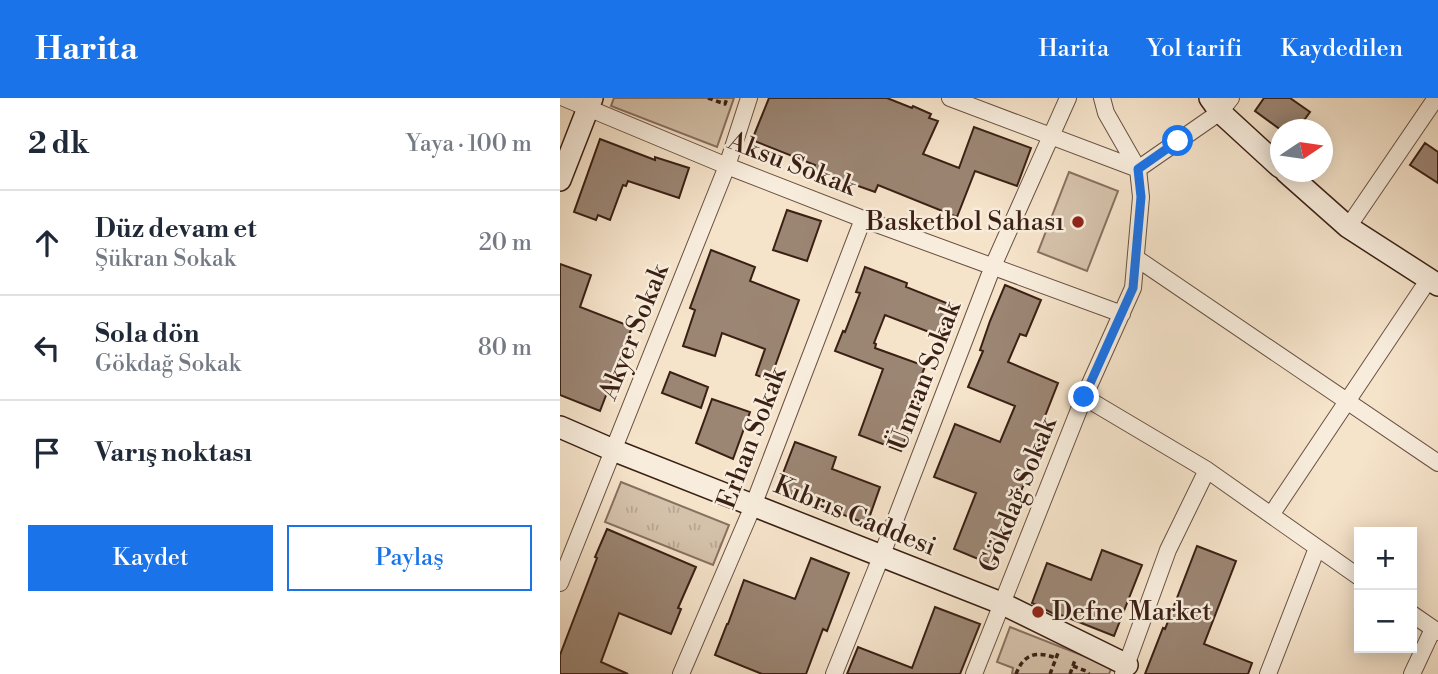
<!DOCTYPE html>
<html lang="tr">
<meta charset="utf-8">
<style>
body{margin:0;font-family:"Libre Bodoni",serif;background:#f6f6f7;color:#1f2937}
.controls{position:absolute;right:21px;bottom:21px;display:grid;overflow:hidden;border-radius:0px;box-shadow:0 4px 18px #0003}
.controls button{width:63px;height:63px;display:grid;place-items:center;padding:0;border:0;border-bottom:2px solid #e0e1e3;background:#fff;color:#1f2937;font:35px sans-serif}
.compass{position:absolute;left:710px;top:21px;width:63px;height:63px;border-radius:50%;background:#fff;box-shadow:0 4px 18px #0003;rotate:77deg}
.stop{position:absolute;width:21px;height:21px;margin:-16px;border:5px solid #1a73e8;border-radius:50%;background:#fff}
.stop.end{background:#1a73e8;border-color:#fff;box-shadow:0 2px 7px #0008}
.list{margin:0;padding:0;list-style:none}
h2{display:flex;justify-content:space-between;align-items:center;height:91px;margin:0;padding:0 28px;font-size:30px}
h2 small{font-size:23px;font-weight:400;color:#747a83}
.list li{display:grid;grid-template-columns:46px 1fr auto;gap:21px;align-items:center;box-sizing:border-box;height:105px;padding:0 28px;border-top:2px solid #e0e1e3}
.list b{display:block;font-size:26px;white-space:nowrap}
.list p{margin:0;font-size:23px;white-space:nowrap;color:#747a83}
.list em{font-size:23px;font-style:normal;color:#747a83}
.actions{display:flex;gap:14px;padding:21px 28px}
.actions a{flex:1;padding:16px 0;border:2px solid #1a73e8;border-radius:0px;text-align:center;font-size:24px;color:#1a73e8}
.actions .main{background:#1a73e8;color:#fff}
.icon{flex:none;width:38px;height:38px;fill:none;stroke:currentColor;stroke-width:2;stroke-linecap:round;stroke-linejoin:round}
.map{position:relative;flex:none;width:878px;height:576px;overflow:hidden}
header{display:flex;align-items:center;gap:42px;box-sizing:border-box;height:98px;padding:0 35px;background:#1a73e8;color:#fff}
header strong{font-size:33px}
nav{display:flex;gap:38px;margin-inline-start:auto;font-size:24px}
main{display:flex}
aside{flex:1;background:#fff}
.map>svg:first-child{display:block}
.grass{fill:url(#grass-tufts);stroke:#887060;stroke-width:2}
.park{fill:#d5c2ab;stroke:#887060;stroke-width:2}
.building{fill:#9b8573;stroke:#3a1f14;stroke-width:2}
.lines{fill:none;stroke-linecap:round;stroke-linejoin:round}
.street-casing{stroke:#695042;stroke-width:18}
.secondary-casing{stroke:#3a1f14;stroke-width:24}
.path{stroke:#3a1f14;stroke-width:3.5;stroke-dasharray:5 3.5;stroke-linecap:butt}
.street{stroke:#f8eddd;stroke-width:16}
.secondary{stroke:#f8eddd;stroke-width:21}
.route{stroke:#1a73e8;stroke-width:9}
.poi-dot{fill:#8f2418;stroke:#f8eddd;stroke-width:2.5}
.labels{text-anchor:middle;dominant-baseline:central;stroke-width:5;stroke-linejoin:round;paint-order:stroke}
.street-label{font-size:26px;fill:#3a1f14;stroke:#f8eddd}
.poi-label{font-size:26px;fill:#3a1f14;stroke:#f8eddd;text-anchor:end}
</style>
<header>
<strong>Harita</strong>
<nav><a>Harita</a><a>Yol tarifi</a><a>Kaydedilen</a></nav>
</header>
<main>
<aside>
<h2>2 dk<small>Yaya · 100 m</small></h2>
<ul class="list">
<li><svg class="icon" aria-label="ahead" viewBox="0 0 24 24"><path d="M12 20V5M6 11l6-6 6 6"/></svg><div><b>Düz devam et</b><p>Şükran Sokak</p></div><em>20 m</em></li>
<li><svg class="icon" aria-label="left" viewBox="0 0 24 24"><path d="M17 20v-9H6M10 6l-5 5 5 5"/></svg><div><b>Sola dön</b><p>Gökdağ Sokak</p></div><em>80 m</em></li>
<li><svg class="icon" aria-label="arrive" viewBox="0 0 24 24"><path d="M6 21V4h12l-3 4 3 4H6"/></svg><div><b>Varış noktası</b></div></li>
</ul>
<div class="actions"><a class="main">Kaydet</a><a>Paylaş</a></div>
</aside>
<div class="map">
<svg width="878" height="576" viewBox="0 0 878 576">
<defs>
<pattern id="grass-tufts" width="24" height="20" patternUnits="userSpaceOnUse" patternTransform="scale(1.75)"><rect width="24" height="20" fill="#d5c2ab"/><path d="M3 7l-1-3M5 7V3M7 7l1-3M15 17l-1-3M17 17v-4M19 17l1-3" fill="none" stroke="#b8a692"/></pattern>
</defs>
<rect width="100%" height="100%" fill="#f5e3ca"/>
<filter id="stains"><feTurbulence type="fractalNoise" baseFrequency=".00286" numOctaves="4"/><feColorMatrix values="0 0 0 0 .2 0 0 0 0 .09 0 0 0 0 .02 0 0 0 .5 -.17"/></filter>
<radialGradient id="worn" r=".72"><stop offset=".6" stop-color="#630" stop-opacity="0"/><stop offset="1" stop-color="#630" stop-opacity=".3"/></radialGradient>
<path class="grass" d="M61 384 169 427 153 467 45 424Z"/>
<path class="park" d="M54 0H174L157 49 51 8Z
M509 74 558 93 527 173 478 154Z
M450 529 552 569 549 576H452L453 570 437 564Z"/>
<path class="building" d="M209 0H327L352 10 353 8 371 16 369 20 378 23 363 56 399 70 414 29 471 50 457 88 415 73 397 119 318 87 315 94 253 72 255 67 192 42Z
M704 0H730L750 14 737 32H721L695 13Z
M40 41 95 62V59L129 70 119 100 68 83 66 88 63 87 50 122 38 117 36 122 14 114Z
M865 45 878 54V85L850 67Z
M227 112 261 123 247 163 213 152Z
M151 152 195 169 190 183 239 202 210 282 196 277 205 251 162 235 155 258 123 248 135 212 130 210Z
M0 166 31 177 20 209 72 229 40 313 0 297Z
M305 169 347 185 346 189 394 208 382 239 325 217 314 245 316 246 315 250 365 268 355 296 361 298 341 353 299 337 323 271 275 253 283 233 285 234 300 195 296 194Z
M445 187 481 202 466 238 460 236 448 264 498 285 480 331 485 333 450 421 453 422 435 468 394 451 416 395 374 379 395 326 440 344 455 308 408 289 423 253 420 252 430 223Z
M110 274 148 289 141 310 102 295Z
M152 301 190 314 173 361 136 345Z
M235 344 276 359 272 371 320 389 307 426 217 391Z
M47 431 136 469 118 510 121 511 111 536 59 515 41 564 68 576H0V557L37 460 35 459Z
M637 448 676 463 644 546 692 565 688 576H585L603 530 605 531Z
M542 452 582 467 554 538 501 517 500 519 472 505 487 465 531 482Z
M251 460 289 475 267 533 263 531 246 576H202L155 557 167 526H168L184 482 235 501Z
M375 509 420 526 400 576H287L298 549 352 570Z"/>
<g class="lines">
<g class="street-casing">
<path id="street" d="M4 0 167 68 303 121 562 216
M390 0 578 71 660 14 671 0
M788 129 876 0
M576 160 878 365
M524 299 647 372 799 479
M711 417 869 181
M0 485 167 68 189 0
M852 516 878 534
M121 576 193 408 303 121
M274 576 321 459 433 168 508 0
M414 576 524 299 573 190 581 99 578 71 546 15 542 0
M563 576 608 452 647 372
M708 576 757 450
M852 576 873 531"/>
</g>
<g class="secondary-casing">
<path id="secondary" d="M650 0 660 14 720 69
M726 74 788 129 878 187
M0 82 32 0
M0 329 53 352 441 505 567 567"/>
</g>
<path class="path" d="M148 0 165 6 167 0
M513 568 526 573 529 576
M456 576C464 555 477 553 496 560
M490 576 498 555
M510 576 515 562"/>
<use href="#street" class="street"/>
<use href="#secondary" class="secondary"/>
</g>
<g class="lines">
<path class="route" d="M524 299 573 190 581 99 578 71 618 43"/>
</g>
<g class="poi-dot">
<circle cx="518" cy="124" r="7"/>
<circle cx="478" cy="514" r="7"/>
</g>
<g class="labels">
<g class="street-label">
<text transform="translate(232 66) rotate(21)">Aksu Sokak</text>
<text transform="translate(74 234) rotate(-68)">Akyer Sokak</text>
<text transform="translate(365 278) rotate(-69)">Ümran Sokak</text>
<text transform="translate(192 340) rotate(-69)">Erhan Sokak</text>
<text transform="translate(458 397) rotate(-68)">Gökdağ Sokak</text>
<text transform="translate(295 418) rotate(22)">Kıbrıs Caddesi</text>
</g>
<g class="poi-label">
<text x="504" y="124">Basketbol Sahası</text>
<text x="492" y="514" text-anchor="start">Defne Market</text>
</g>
</g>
<rect width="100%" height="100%" filter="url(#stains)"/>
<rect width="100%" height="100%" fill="url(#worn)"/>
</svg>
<div class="controls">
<button>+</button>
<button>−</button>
</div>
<svg class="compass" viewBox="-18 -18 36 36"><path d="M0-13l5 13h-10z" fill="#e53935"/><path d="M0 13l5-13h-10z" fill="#747a83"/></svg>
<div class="stop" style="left:618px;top:43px"></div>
<div class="stop end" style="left:524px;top:299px"></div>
</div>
</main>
